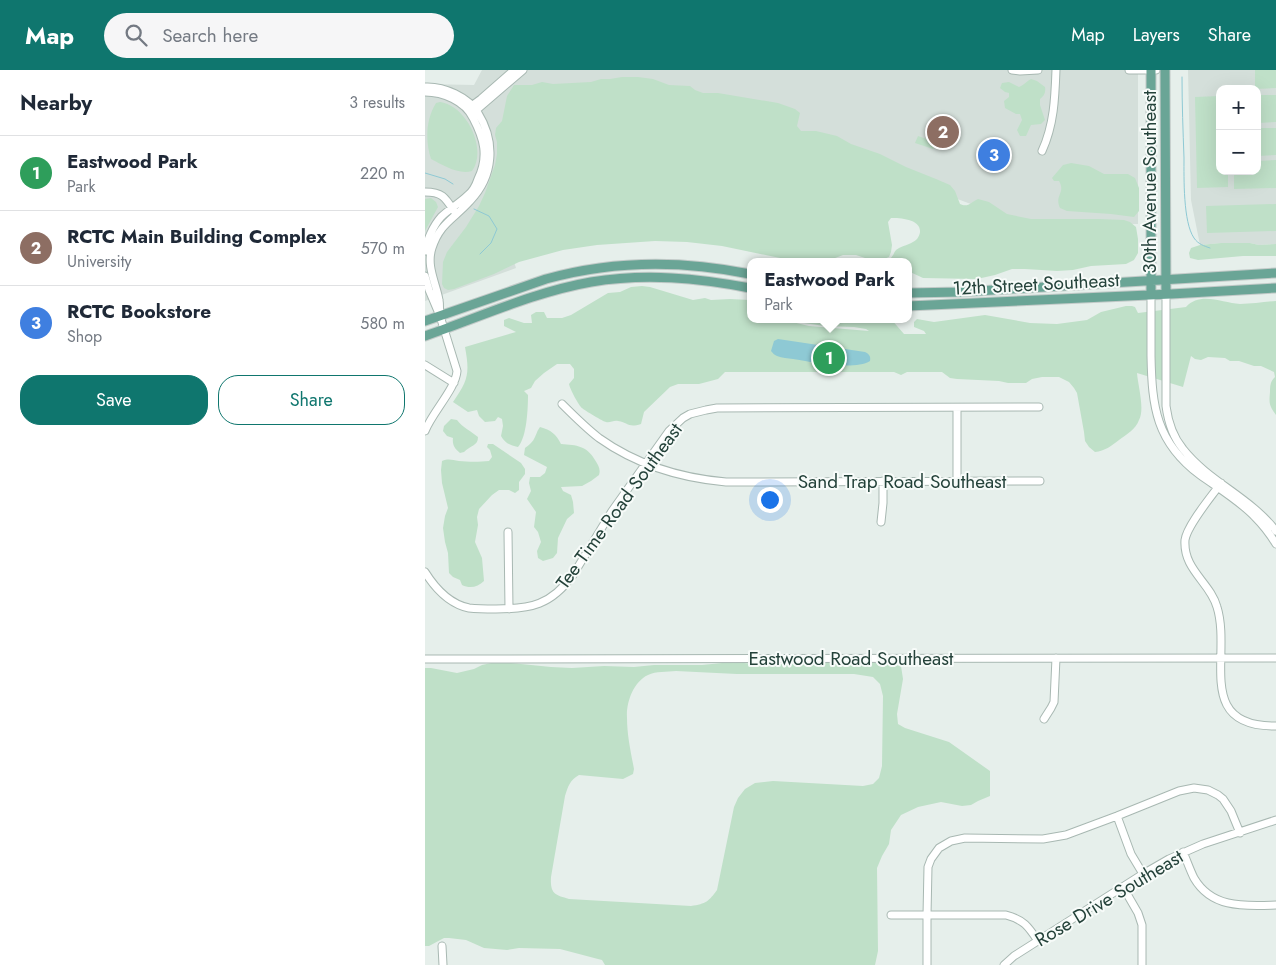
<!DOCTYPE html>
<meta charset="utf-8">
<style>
body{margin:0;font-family:Jost,sans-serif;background:#f6f6f7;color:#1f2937}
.controls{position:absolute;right:15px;top:15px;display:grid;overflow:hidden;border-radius:10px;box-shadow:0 5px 20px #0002}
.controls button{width:45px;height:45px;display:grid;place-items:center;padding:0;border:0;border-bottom:1px solid #e0e1e3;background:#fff;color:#1f2937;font:25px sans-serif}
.you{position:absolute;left:344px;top:429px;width:18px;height:18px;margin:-12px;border:4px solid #fff;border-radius:50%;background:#1a73e8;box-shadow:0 0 0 8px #1a73e833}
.badge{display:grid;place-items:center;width:32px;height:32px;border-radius:50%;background:#0f766e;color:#fff;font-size:16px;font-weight:700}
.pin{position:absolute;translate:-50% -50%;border:2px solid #fff;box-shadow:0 1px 5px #0006}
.popup{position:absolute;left:322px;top:188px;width:165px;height:65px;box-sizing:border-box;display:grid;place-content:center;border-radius:10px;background:#fff;filter:drop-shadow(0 1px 4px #0005);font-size:16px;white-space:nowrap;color:#747a83}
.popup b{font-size:19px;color:#1f2937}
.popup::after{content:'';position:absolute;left:50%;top:100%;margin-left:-10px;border:10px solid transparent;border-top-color:#fff}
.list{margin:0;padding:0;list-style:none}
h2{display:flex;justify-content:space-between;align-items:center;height:65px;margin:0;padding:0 20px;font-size:21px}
h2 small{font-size:16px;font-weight:400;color:#747a83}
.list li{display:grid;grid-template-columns:32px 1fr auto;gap:15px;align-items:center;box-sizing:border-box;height:75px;padding:0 20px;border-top:1px solid #e0e1e3}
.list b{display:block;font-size:19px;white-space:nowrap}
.list p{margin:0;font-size:16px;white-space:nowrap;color:#747a83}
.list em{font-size:16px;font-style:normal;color:#747a83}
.actions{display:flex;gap:10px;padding:15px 20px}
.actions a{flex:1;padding:11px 0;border:1px solid #0f766e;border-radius:20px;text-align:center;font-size:18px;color:#0f766e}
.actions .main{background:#0f766e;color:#fff}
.icon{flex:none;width:28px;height:28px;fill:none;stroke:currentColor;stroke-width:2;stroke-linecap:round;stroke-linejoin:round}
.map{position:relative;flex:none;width:851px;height:895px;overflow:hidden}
header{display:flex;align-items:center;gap:30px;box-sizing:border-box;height:70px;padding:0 25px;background:#0f766e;color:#fff}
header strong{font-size:24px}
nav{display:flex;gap:28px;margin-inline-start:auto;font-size:18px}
.search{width:350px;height:45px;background:#f6f6f7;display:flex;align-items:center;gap:12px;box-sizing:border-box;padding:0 18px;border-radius:28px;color:#747a83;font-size:19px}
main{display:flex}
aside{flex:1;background:#fff}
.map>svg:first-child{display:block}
.built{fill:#d4dfda;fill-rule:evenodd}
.green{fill:#bfe0c8;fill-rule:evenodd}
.water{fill:#8ec9d4}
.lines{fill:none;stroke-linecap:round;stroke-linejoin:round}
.stream{stroke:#8ec9d4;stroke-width:1}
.minor-casing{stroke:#a8b8b2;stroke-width:9}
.major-casing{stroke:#c2cac8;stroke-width:11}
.minor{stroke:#fff;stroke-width:7}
.major{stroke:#6aa596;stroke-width:9}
.labels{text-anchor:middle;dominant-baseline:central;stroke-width:4;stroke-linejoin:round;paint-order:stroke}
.street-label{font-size:19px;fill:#24423a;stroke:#f7fbf9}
</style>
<header>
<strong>Map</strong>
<div class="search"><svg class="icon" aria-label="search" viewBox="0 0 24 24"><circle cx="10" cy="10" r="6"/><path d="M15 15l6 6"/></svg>Search here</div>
<nav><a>Map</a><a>Layers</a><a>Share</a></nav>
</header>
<main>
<aside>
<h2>Nearby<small>3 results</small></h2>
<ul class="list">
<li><span class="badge" style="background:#2e9e5b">1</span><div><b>Eastwood Park</b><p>Park</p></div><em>220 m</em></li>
<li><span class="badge" style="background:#8d6e63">2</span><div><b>RCTC Main Building Complex</b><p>University</p></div><em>570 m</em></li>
<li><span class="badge" style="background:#3f7fe0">3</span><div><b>RCTC Bookstore</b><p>Shop</p></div><em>580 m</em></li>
</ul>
<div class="actions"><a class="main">Save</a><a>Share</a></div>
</aside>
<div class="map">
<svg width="851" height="895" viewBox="0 0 851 895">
<rect width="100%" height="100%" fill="#e6efeb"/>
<path class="built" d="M57 0H713V154H599L256 25 78 157 91 198 0 231V14L49 15Z
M763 0H851V174L834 175 825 173H796L775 175 766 130ZM795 19H832V101H795Z"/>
<path class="green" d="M830 0H851V18L830 19Z
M197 7H213L228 9 244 15 265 16 270 20 278 23H293L353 33 370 39 375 43 372 56 376 61H391L412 66 426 74 455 84 481 97 511 109 525 115 530 121 535 134C543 138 546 132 553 129L564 132 582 144 606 149H674L699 150 705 152 711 157 713 169V183L709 190 701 194 666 196 648 200 632 201 600 199H587L570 205 552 209 498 208 483 201V192H457C472 188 466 182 474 178 480 175 487 174 492 169 493 168 495 164 495 162 496 149 475 148 466 148L463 152 467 175 466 182 464 187 459 189H443L431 185H418L405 190 395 188 379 191 370 189H360L297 176 262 172 230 171 172 175 138 180 94 192 69 204 29 219 23 220 19 218 17 214 18 192 22 182 41 157 54 136 60 123 70 95 72 84V72L70 65 71 58 77 51 82 26 89 15H107L117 12 128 14 166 12 176 9H185Z
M606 9 612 11 620 17C621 23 619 26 615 29V35L620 50 616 54 606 55 601 66H595L592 60 597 50 595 44H591L580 38 579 31 584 27V23L580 22 575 18 577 13 584 12 594 17C599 15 602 11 606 9Z
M832 25H851V52L832 53Z
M795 26V101H803V117L772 118 770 27Z
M15 32C41 35 63 79 47 101 33 105 18 95 6 89 0 71 1 49 11 33Z
M832 58H851V85L832 86Z
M493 66 510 72 508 77H510L508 79 490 73Z
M851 90V118L809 119V101H832V91Z
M646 93 664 96 679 104H703L710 108 714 118V141L709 147 686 144 642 141 635 138C629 125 641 123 634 111H629L627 108 638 95Z
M6 128 11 132 13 137 0 161V129Z
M851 134V161L782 163 781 136Z
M796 173H825L834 175 851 174V186H818L773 190 765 188 764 183 766 178 775 175Z
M217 216 225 217 268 230 280 228 286 230 305 229 325 230V249H466L479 264H501L499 261 489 257V252L492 249 509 252 560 245 605 253 632 254 662 250 676 242 701 236H707L710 237 713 243 761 237C775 221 798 233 815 234 827 234 839 232 851 231V345C844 335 844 334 845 322 845 316 845 312 850 307L849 302 836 296H829L814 291H805L800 288 783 287 776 290 770 289 766 286 758 317 712 303C713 316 720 339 714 350 711 359 701 365 694 370 686 376 680 381 670 382L664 377 660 371 659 362 652 323 649 318 644 312 634 307H617L607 309 601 313H583L574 311 532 309 525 308 517 302H482L476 305 469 302H300L293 309 274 314H253L245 317 219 342 216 354C203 358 204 353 193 351 189 350 185 353 181 352 179 352 159 340 157 338 154 336 145 319 144 314L149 308V299L145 294H132L119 303 110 311 106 318 99 321 103 325C103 338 102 367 93 377 84 375 80 373 76 366L78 356 77 349 73 347 70 351 60 352 54 346 52 340 43 342 28 332C43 310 45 304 40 277L91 262 79 256V250L84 248 99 253H107L106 245 111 242H119L122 248H137L146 245 183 223 195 222 206 217ZM359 250 399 256 429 257 441 259 444 261 384 256Z
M26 349 32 350C38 358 46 361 53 367 53 376 46 375 39 382L35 383C30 379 27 375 28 368L22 366 18 361 19 356Z
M115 357C126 360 131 364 136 374 152 375 162 376 170 390 173 395 176 399 174 405L166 411 157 416 136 417 138 421 146 425 148 432 149 443 142 449 133 468 132 483 128 488 118 491 113 488 112 481 116 472 113 462 109 457 111 442 102 429 106 421 104 413 105 407H115L120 403 122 397 99 385 100 378C104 375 108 372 110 367 112 363 112 361 115 357Z
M63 374H68L96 393 100 399V404L94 412V420L90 423 84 420H74L67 425 54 439 52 447 53 455 50 472 57 488 59 511C53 517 45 519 37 515L35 510 28 507 24 503 23 483 20 472 18 458 20 446 23 438 17 413 16 400 17 391C24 388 27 390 34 391 43 392 55 392 64 391L67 387 65 380 62 377Z
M307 592C317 593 326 593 336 595L393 592 460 593 476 596 478 609 472 644 473 654 480 658 524 672 565 701V726L553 731 546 735 537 736 516 732 493 737 476 745 466 760 464 774 457 786 452 798 453 881 450 895H180L177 890 173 889 135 879 94 878 82 880 59 878 41 870 24 868H19L4 876H0V598H6L32 603 49 599 57 595 66 593H86L126 597 147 598 179 596 209 597 229 595H277ZM251 601 312 604H429L448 607 455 614 458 626 457 696 454 708 448 714 438 716 348 711 330 713 320 719 313 728 309 737 292 820C284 831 281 834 266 836L144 829C130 825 125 824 126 807L140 726C143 716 145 710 154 705L198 709 208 704 209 699C206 683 202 665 202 648 201 633 208 612 223 605 231 601 242 602 251 601Z"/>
<path class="water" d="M353 269 440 282C444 284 446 286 445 291 429 301 386 292 368 289 363 288 357 288 352 286 349 285 348 283 346 281L349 271Z"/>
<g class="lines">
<path class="stream" d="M757 7C757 34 758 61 759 88 759 108 758 152 769 168 773 174 779 176 785 178
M0 103 20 109 28 114
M49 139 64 146 72 159 66 173 55 184"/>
<g class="minor-casing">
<path id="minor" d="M587 0 595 1 613 0
M704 0H731
M0 17C19 16 43 27 53 43 71 72 69 106 45 131 29 149 15 153 7 178 1 196 11 213 14 230 15 235 14 241 15 246
M0 22C18 22 40 31 48 48 59 69 64 86 53 109 51 115 48 121 43 125 35 133 24 139 16 147 8 156 2 170 0 181
M45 37 56 29 89 0
M49 42 98 0
M617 81C629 55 630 28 631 0
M0 122C17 122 20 127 29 141
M0 206 4 220 15 246 32 301C31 318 7 343 0 361
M741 224V336C743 351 748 367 758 379 784 412 825 427 851 461
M726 225C726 245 726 266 726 286 727 337 731 372 775 405 793 418 815 431 830 447 838 455 845 464 851 474
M0 295 29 313
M137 334C149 346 161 358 174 368 212 395 255 408 301 412L615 411
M532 338V411
M796 413C787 426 762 455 760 470 758 500 785 512 792 537 807 585 769 657 851 656
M456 452 458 433V411
M83 462 84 539
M0 502C10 518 25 534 44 538 53 539 62 539 71 539 106 539 126 535 148 505L187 441 244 361 258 348 265 344 281 340 292 338 614 337
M0 589 851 588
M619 649 626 638 629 632 631 588
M692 746 706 784 718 804
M758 782C762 791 765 800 769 808 787 839 820 836 851 835
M698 817 713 843 717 855V895
M466 845H581C599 850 603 856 613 871
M17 876 18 895
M502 895V845L503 797 506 789 514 778 526 771 540 768 618 769 641 765 692 746 754 721 769 718 783 720 793 725 798 729 806 741 815 763
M579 895 589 886 718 804 744 789 778 774 851 750"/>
</g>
<g class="major-casing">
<path id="major" d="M726 0V225
M740 0 741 224
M483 223 536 222 851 203
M483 236 746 224 851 218
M0 251 121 209C189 190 256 190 325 204
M0 266C55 247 109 222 166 212 221 203 272 208 325 218"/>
</g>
<use href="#minor" class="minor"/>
<use href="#major" class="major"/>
</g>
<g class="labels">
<g class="street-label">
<text transform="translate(724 112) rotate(-90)">30th Avenue Southeast</text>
<text transform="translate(611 214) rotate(-3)">12th Street Southeast</text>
<text x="477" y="411">Sand Trap Road Southeast</text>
<text transform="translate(194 436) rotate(-54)">Tee Time Road Southeast</text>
<text x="426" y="588">Eastwood Road Southeast</text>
<text transform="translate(684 828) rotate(-31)">Rose Drive Southeast</text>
</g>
</g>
</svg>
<div class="controls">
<button>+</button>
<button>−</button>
</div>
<div class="you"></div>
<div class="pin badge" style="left:404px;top:288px;background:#2e9e5b">1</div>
<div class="popup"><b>Eastwood Park</b>Park</div>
<div class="pin badge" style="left:518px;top:62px;background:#8d6e63">2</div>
<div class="pin badge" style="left:569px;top:85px;background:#3f7fe0">3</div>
</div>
</main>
